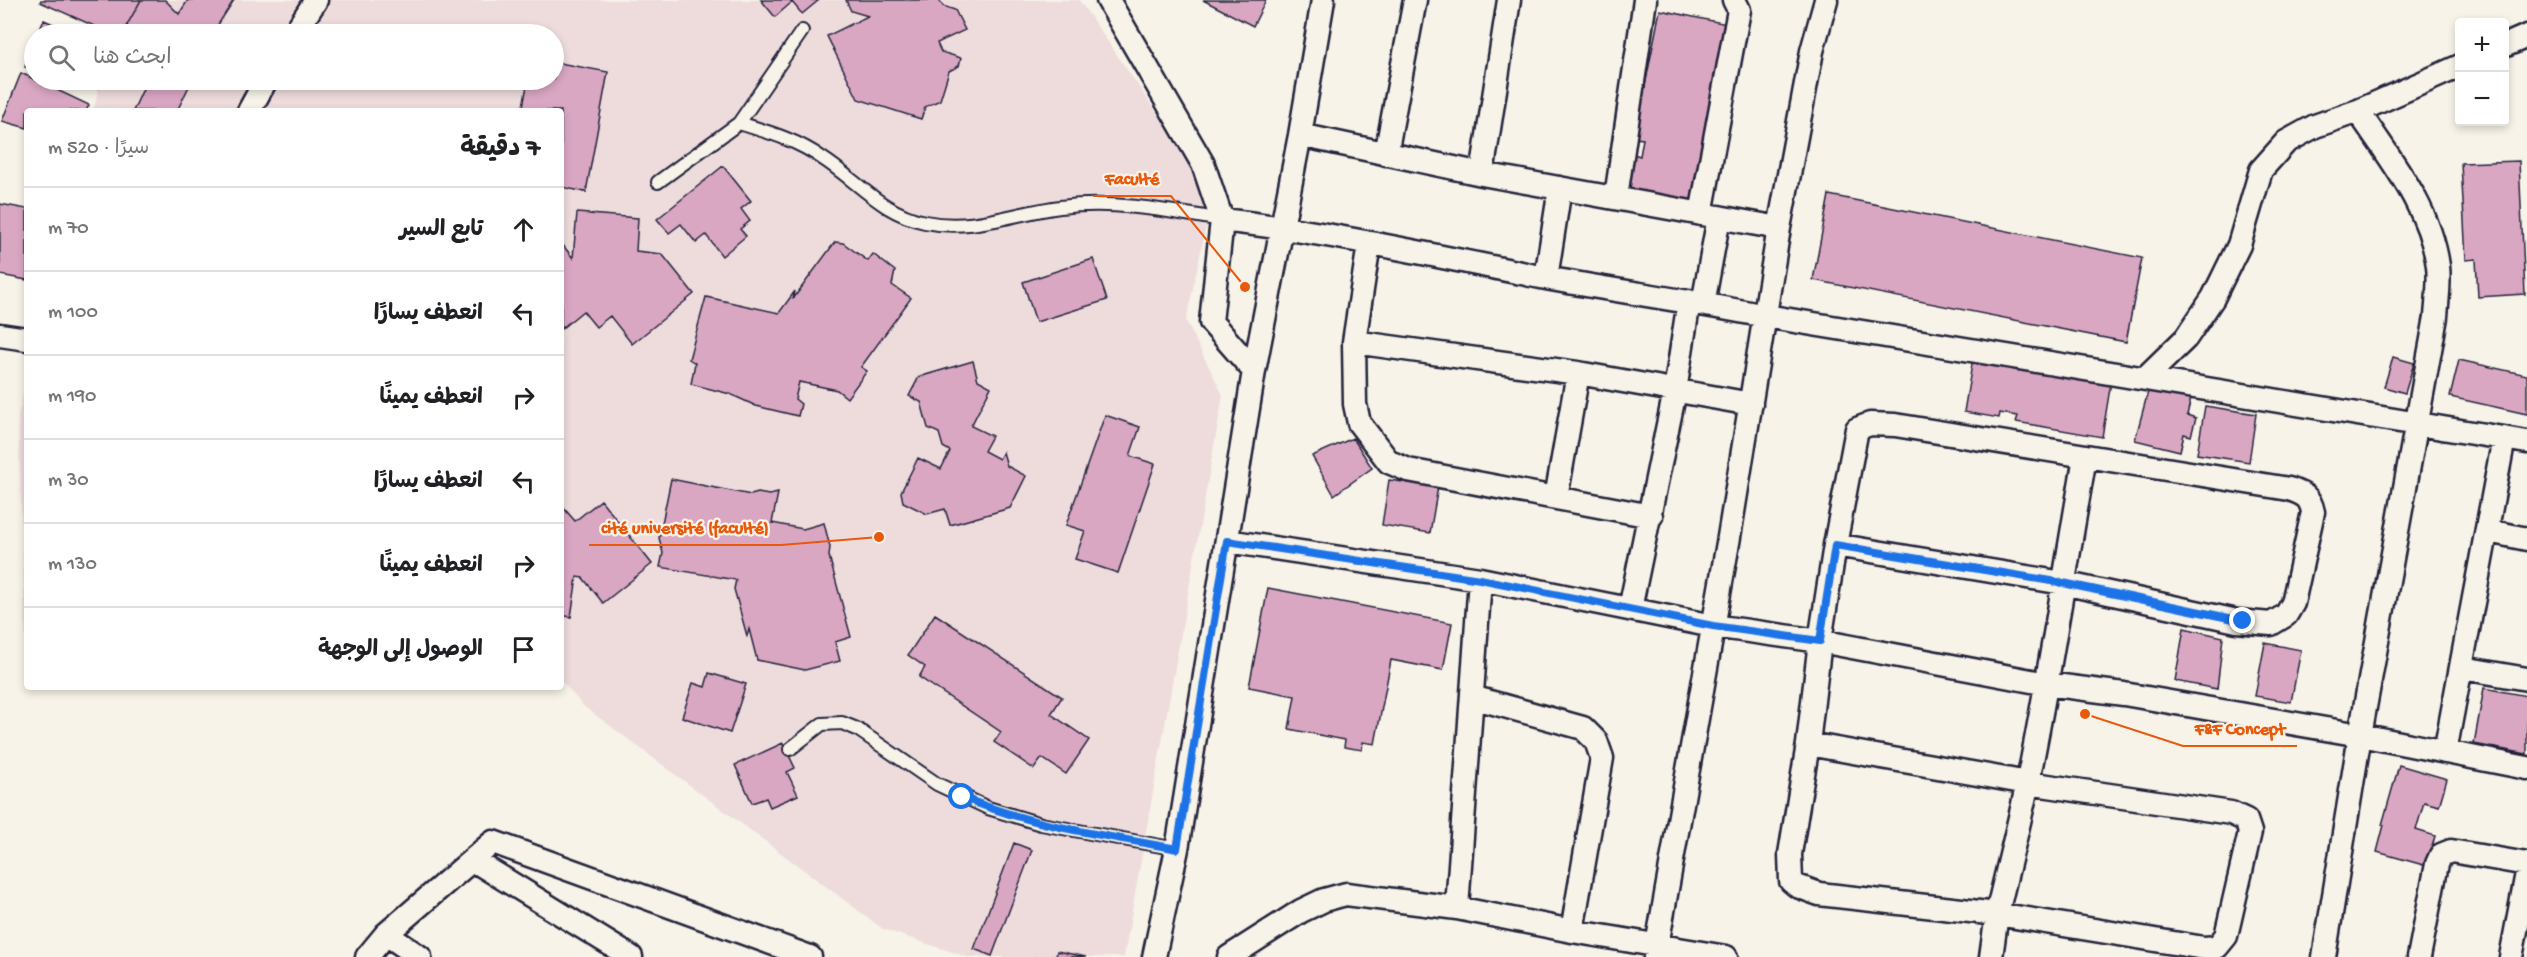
<!DOCTYPE html>
<html lang="ar">
<meta charset="utf-8">
<style>
body{margin:0;font-family:"Gochi Hand","Playpen Sans Arabic",sans-serif;background:#f2f2f2;color:#202124;direction:rtl}
.controls{position:absolute;right:18px;top:18px;display:grid;overflow:hidden;border-radius:6px;box-shadow:0 3px 9px #0003}
.controls button{width:54px;height:54px;display:grid;place-items:center;padding:0;border:0;border-bottom:2px solid #e0e0e0;background:#fff;color:#202124;font:30px sans-serif}
.stop{position:absolute;width:18px;height:18px;margin:-14px;border:4px solid #1a73e8;border-radius:50%;background:#fff}
.stop.end{background:#1a73e8;border-color:#fff;box-shadow:0 2px 6px #0008}
.list{margin:0;padding:0;list-style:none}
h2{display:flex;justify-content:space-between;align-items:center;height:78px;margin:0;padding:0 24px;font-size:26px}
h2 small{font-size:20px;font-weight:400;color:#757577}
.list li{display:grid;grid-template-columns:39px 1fr auto;gap:18px;align-items:center;box-sizing:border-box;height:84px;padding:0 24px;border-top:2px solid #e0e0e0}
.list b{display:block;font-size:22px;white-space:nowrap}
.list em{font-size:20px;font-style:normal;color:#757577}
.icon{flex:none;width:33px;height:33px;fill:none;stroke:currentColor;stroke-width:2;stroke-linecap:round;stroke-linejoin:round}
.map{position:relative;flex:none;width:2527px;height:957px;overflow:hidden;direction:ltr}
.search{position:absolute;background:#fff;box-shadow:0 3px 9px #0003;left:24px;top:24px;width:540px;height:66px;display:flex;align-items:center;gap:15px;box-sizing:border-box;padding:0 21px;border-radius:33px;color:#757577;font-size:22px}
.panel{position:absolute;background:#fff;box-shadow:0 3px 9px #0003;left:24px;top:108px;width:540px;height:582px;border-radius:6px;direction:rtl}
.map>svg:first-child{display:block}
.built{fill:#eedcdd}
.building{fill:#daa7c3;stroke:#22223b;stroke-width:1.5}
.lines{fill:none;stroke-linecap:round;stroke-linejoin:round}
.lane-casing{stroke:#22223b;stroke-width:16}
.street-casing{stroke:#22223b;stroke-width:27}
.lane{stroke:#f7f3e8;stroke-width:12}
.street{stroke:#f7f3e8;stroke-width:22}
.route{stroke:#1a73e8;stroke-width:8}
.leader{fill:none;stroke:#e8590c;stroke-width:2}
.callout-dot{fill:#e8590c;stroke:#f7f3e8;stroke-width:2}
.callout-label{font-size:18px;text-anchor:middle;font-weight:bold;fill:#e8590c;stroke:#f7f3e8;stroke-width:4.5;stroke-linejoin:round;paint-order:stroke}
</style>
<div class="map">
<svg width="2527" height="957" viewBox="0 0 2527 957">
<rect width="100%" height="100%" fill="#f7f3e8"/>
<filter id="ink" filterUnits="userSpaceOnUse"><feTurbulence type="fractalNoise" baseFrequency=".0167" numOctaves="2"/><feDisplacementMap in="SourceGraphic" scale="12" xChannelSelector="R" yChannelSelector="G"/><feConvolveMatrix kernelMatrix="1 2 1 2 8 2 1 2 1" color-interpolation-filters="sRGB"/></filter>
<g filter="url(#ink)">
<path class="built" d="M150 0H1079L1213 194 1186 321 1223 395 1124 957H967L883 929 582 705 561 680V111H93L99 89 104 80H554V34H130Z
M27 378V682L18 416Z"/>
<path class="building" d="M41 0H141L122 34H112L40 2Z
M141 0H165L179 14 188 0H234L212 34H131L127 25Z
M761 0H819L802 14 792 2 775 17Z
M846 0H939L943 6 955 10 965 30 937 43 941 52 961 58 959 66 949 71 940 100 925 107 921 119 858 99 827 36 868 16 851 11Z
M1203 0H1266L1253 26Z
M1660 10 1727 24 1692 203 1622 189 1630 153 1640 156 1643 139 1635 138 1641 96H1643Z
M44 20 76 34H38Z
M34 43V70L25 67Z
M554 62 608 72 586 192 561 187V111H522L528 81 540 84 541 80H554Z
M21 73 89 105 86 111H27V128L2 121Z
M69 80H102L99 88Z
M147 80H192L177 111H133Z
M2519 161 2525 294 2478 297 2476 259 2466 260 2461 163Z
M723 166 751 201 741 209 750 221 740 229 746 236 722 256 706 235 696 243 681 224 669 233 657 219Z
M1829 195 2142 258 2126 342 1813 280Z
M0 204 27 209V280L0 275Z
M577 213 638 218 636 251 662 254 694 294 632 344 610 316 596 327 583 311 561 329V243L573 258Z
M835 242 843 243 868 261 873 254 895 271 892 285 911 298 861 367 867 371 847 398 837 390 799 382 795 399 801 404 798 416 756 406 730 394 691 384 695 363 689 359 706 297 779 313 795 291 793 299Z
M1093 259 1107 300 1036 322 1023 282Z
M2393 357 2414 363 2405 393 2384 387Z
M1973 358 2111 382 2102 437 2016 422 2018 416 2000 413 1999 418 1964 412Z
M2459 360 2527 375V414L2450 397Z
M973 361 978 380 991 387 971 426 992 436 984 451 999 459 1003 452 1007 466 1026 476 1010 508 950 525 945 509 927 514 903 502 901 492 918 458 941 469 950 451 943 447 939 433 928 428 921 402 909 396 919 377Z
M2149 388 2191 398 2187 415 2196 418 2191 436 2184 434 2180 451 2135 440Z
M2205 406 2256 414 2249 462 2197 454Z
M1105 415 1140 427 1130 456 1155 464 1118 573 1075 559 1085 531 1066 525Z
M1353 438 1372 468 1334 495 1312 456Z
M671 479 751 495 758 493 769 495 778 493 772 523 803 529 824 523 830 547 829 556 851 637 835 642 840 661 805 670 757 660 749 629 747 636 734 589 736 580 660 567 663 553 659 538Z
M1389 480 1438 487 1430 533 1382 525Z
M601 500 652 564 603 603 583 578 577 577 571 617 561 615V505L575 521Z
M1268 588 1452 623 1443 670 1391 660 1375 744 1363 742 1362 750 1344 747 1345 740 1289 729 1295 696 1249 687Z
M935 614 1062 697 1051 714 1089 740 1066 774 1042 758 1034 769 994 742 1001 732 919 677 925 667 908 655Z
M2184 628 2223 637 2217 689 2175 681Z
M2265 643 2301 650 2291 702 2255 696Z
M709 673 746 684 730 733 682 717 693 683 705 687Z
M2484 688 2527 696V754L2474 744Z
M783 743 795 768 787 772 798 795 770 807 766 798 752 803 735 765Z
M2399 765 2447 779 2439 806 2424 802 2416 830 2435 836 2427 866 2377 852 2384 825H2382Z
M1014 843 1032 850 992 956 974 949Z
M1057 951 1086 957H1056Z"/>
<g class="lines">
<g class="lane-casing">
<path id="lane" d="M739 123C768 132 797 140 822 158 858 181 881 213 925 222 973 232 1013 213 1060 207 1115 200 1169 211 1222 220
M658 182 739 123 802 31
M790 749 822 724 842 723 857 729 937 784 988 808 1041 824 1177 849"/>
</g>
<g class="street-casing">
<path id="street" d="M1108 0 1203 164 1222 220 1211 322 1254 371
M294 34 316 0
M2504 46 2527 36
M249 111 266 80
M1300 135 1482 174 1779 228
M1386 154 1415 0
M1482 174 1509 0
M1616 197 1645 0
M1701 214 1739 10 1734 0
M1222 220C1329 232 1435 256 1541 277 1615 291 1691 301 1765 316L2527 442
M1546 278 1560 188
M1703 304 1719 217
M0 335 27 339
M1354 342 1369 244
M2145 378 2186 338 2213 298 2239 245 2261 170 2286 142 2315 126 2358 111 2460 66
M1556 498 1578 373
M1651 516 1408 470 1389 462 1359 423 1355 404 1354 342 1578 373 1751 404
M2488 531 2527 539
M1227 541 1480 579 1713 626 1820 641 2047 684 2124 694 2360 735 2527 768
M1835 545 2063 583 2237 621 2271 624 2286 615 2293 603 2313 512C2310 496 2303 494 2289 489L1895 425 1870 424 1857 429 1835 545 1820 641 1808 744 1790 854 1791 881 1797 886 1819 894 1997 914C2007 870 2019 826 2028 781 2050 673 2066 565 2085 457
M1630 609 1675 391 1689 301
M2462 668 2527 679
M1472 697 1583 728 1596 741 1602 758 1572 931
M1808 744 2028 783 2231 813 2246 820 2250 832 2226 936 2217 947 2204 948 1997 914 1991 957
M2445 752 2504 438
M473 860 631 957
M1457 908 1480 579
M386 934 420 957
M367 957 386 934 493 842 810 957
M1154 957 1177 849 1254 371 1300 135 1323 0
M1229 957 1301 911 1324 900 1346 894 1457 908 1572 931 1726 957
M1655 957 1729 537 1779 228 1812 51 1826 0
M2324 957 2360 735 2436 317C2437 301 2440 282 2438 266 2430 207 2390 159 2358 111
M2419 957 2437 864 2441 855 2451 851 2527 864
M2511 957 2527 873"/>
</g>
<use href="#lane" class="lane"/>
<use href="#street" class="street"/>
</g>
</g>
<g class="lines" filter="url(#ink)">
<path class="route" d="M962 797C1030 826 1104 835 1177 849L1227 541 1480 579 1713 626 1820 641 1835 545 2063 583 2243 621"/>
</g>
<path class="leader" d="M1245 287L1171 196H1093M879 537L781 545H589M2085 714L2183 746H2297"/>
<g class="callout-dot">
<circle cx="1245" cy="287" r="6"/>
<circle cx="879" cy="537" r="6"/>
<circle cx="2085" cy="714" r="6"/>
</g>
<g class="callout-label">
<text x="1132" y="184">Faculté</text>
<text x="685" y="533">cité université (faculté)</text>
<text x="2240" y="734">F&amp;F Concept</text>
</g>
</svg>
<div class="controls">
<button>+</button>
<button>−</button>
</div>
<div class="stop" style="left:962px;top:797px"></div>
<div class="stop end" style="left:2243px;top:621px"></div>
<div class="search"><svg class="icon" aria-label="search" viewBox="0 0 24 24"><circle cx="10" cy="10" r="6"/><path d="M15 15l6 6"/></svg>ابحث هنا</div>
<section class="panel">
<h2>7 دقيقة<small>سيرًا · 520 m</small></h2>
<ul class="list">
<li><svg class="icon" aria-label="ahead" viewBox="0 0 24 24"><path d="M12 20V5M6 11l6-6 6 6"/></svg><div><b>تابع السير</b></div><em>70 m</em></li>
<li><svg class="icon" aria-label="left" viewBox="0 0 24 24"><path d="M17 20v-9H6M10 6l-5 5 5 5"/></svg><div><b>انعطف يسارًا</b></div><em>100 m</em></li>
<li><svg class="icon" aria-label="right" viewBox="0 0 24 24"><path d="M7 20v-9h11M14 6l5 5-5 5"/></svg><div><b>انعطف يمينًا</b></div><em>190 m</em></li>
<li><svg class="icon" aria-label="left" viewBox="0 0 24 24"><path d="M17 20v-9H6M10 6l-5 5 5 5"/></svg><div><b>انعطف يسارًا</b></div><em>30 m</em></li>
<li><svg class="icon" aria-label="right" viewBox="0 0 24 24"><path d="M7 20v-9h11M14 6l5 5-5 5"/></svg><div><b>انعطف يمينًا</b></div><em>130 m</em></li>
<li><svg class="icon" aria-label="arrive" viewBox="0 0 24 24"><path d="M6 21V4h12l-3 4 3 4H6"/></svg><div><b>الوصول إلى الوجهة</b></div></li>
</ul>
</section>
</div>
